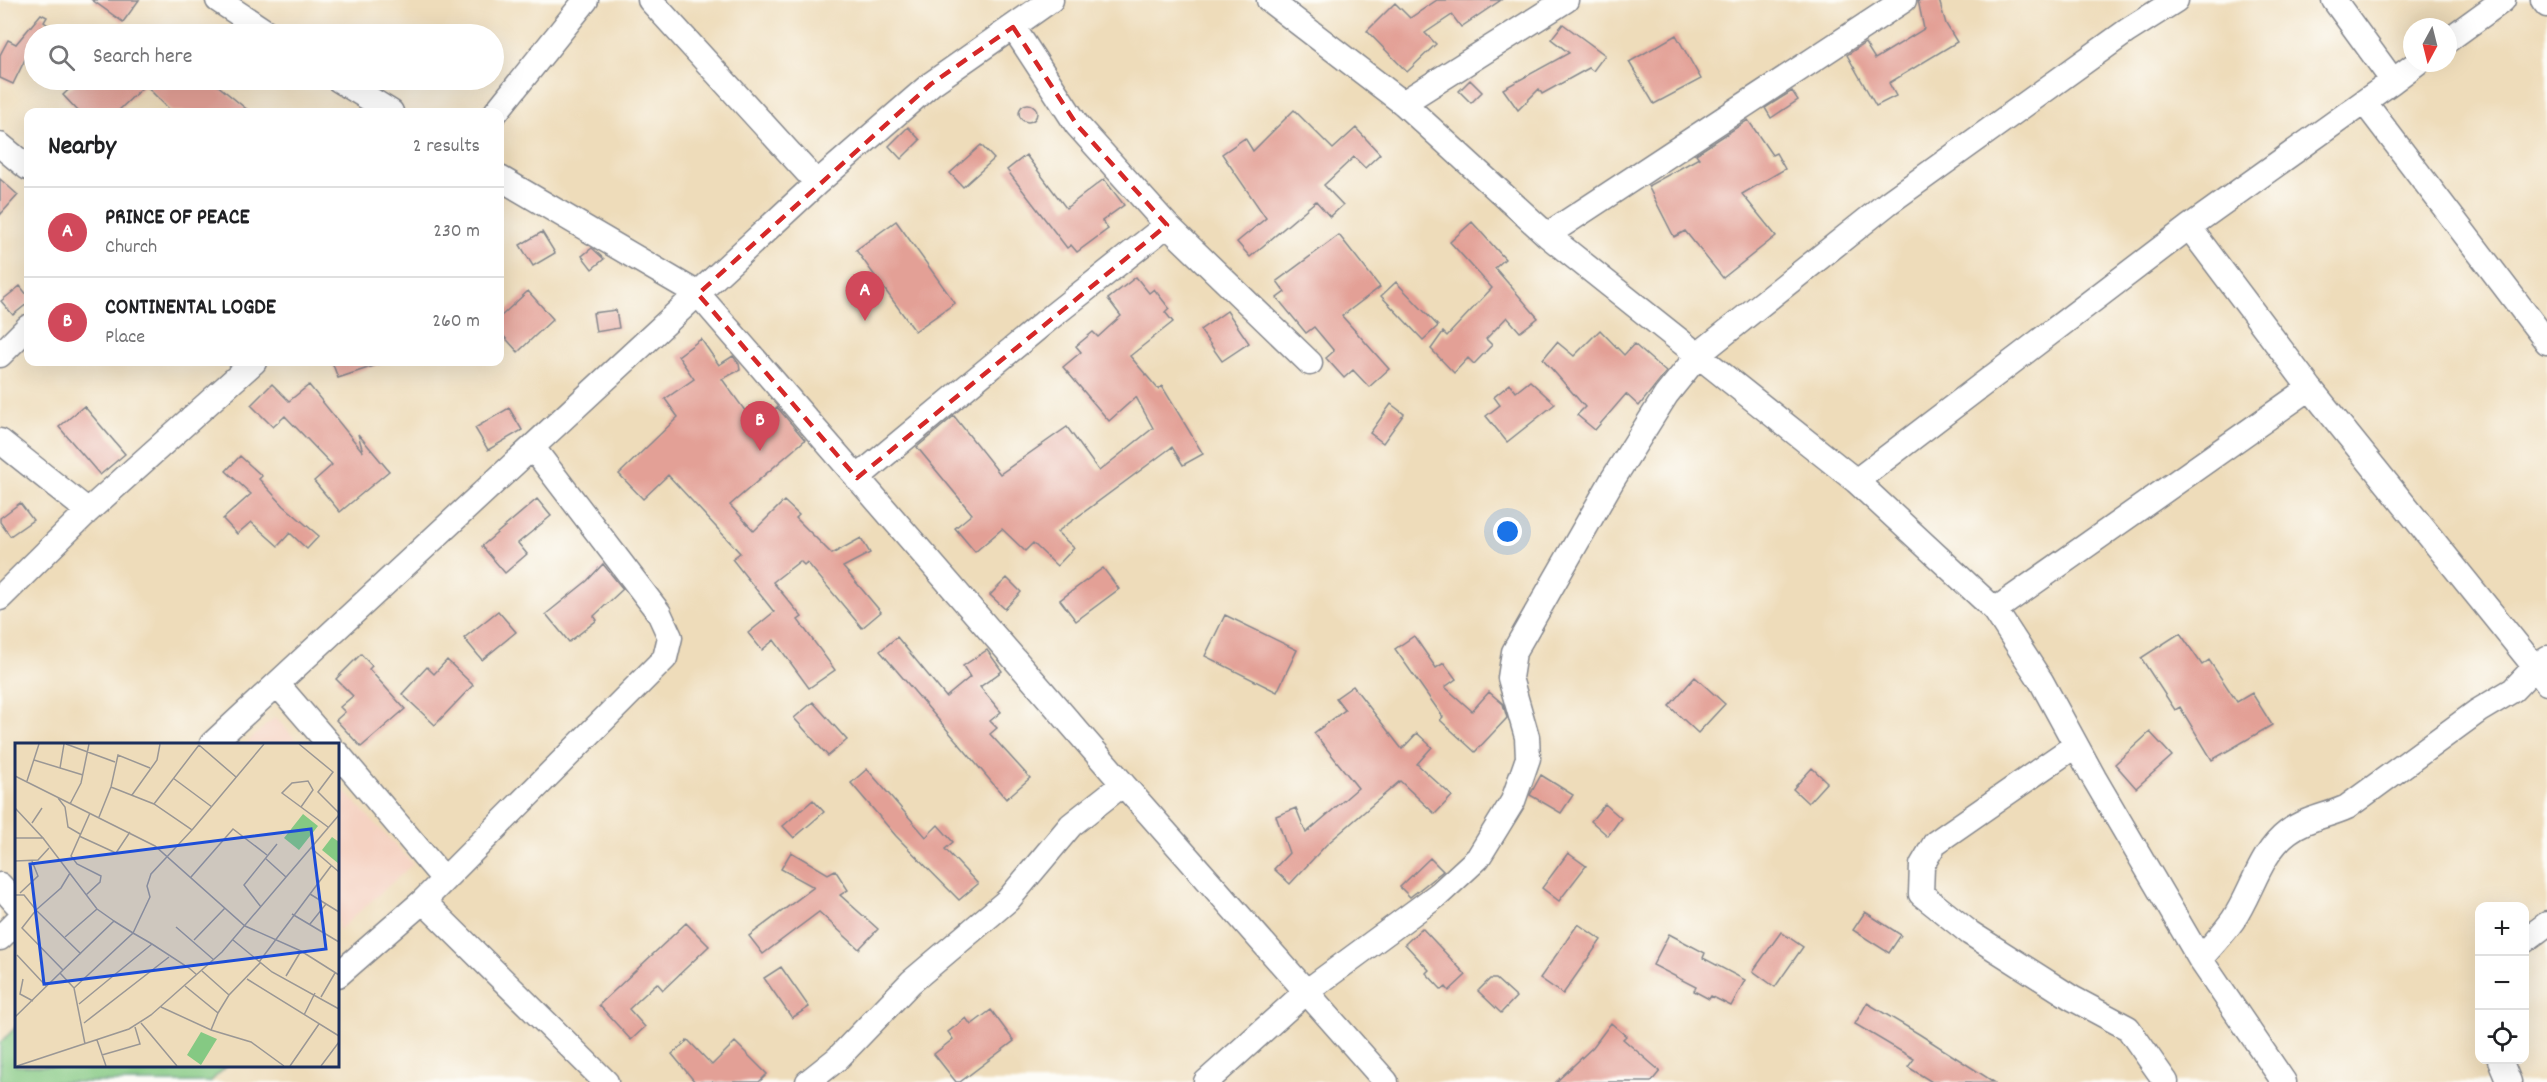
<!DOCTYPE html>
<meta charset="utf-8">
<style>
body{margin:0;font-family:Dekko,sans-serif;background:#f2f2f2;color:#202124}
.controls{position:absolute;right:18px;bottom:18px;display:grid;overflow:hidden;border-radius:12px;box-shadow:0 6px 24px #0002}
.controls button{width:54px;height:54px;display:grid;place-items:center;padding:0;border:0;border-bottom:2px solid #e0e0e0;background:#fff;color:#202124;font:30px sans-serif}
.compass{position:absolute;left:2403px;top:18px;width:54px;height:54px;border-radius:50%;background:#fff;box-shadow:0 6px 24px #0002;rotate:187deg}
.you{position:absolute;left:1508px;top:532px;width:21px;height:21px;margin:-15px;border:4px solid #fff;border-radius:50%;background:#1a73e8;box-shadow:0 0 0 9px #1a73e833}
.badge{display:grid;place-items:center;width:39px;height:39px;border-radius:50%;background:#d1495b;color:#fff;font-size:20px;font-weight:700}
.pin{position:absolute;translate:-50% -50px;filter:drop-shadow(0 2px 3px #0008)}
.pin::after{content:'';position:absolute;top:32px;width:21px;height:18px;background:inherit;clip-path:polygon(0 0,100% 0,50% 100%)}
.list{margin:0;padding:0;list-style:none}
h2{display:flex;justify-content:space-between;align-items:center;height:78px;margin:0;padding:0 24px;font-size:26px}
h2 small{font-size:20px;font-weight:400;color:#757577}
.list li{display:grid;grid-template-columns:39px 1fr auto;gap:18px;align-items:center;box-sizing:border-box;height:90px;padding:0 24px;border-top:2px solid #e0e0e0}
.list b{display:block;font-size:22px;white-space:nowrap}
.list p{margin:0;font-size:20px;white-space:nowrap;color:#757577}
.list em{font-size:20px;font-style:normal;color:#757577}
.icon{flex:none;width:33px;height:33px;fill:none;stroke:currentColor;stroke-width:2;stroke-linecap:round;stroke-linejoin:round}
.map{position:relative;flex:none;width:2547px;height:1082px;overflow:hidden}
.search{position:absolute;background:#fff;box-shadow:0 6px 24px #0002;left:24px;top:24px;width:480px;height:66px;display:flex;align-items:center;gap:15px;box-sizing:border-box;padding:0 21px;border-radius:33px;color:#757577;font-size:22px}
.panel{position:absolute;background:#fff;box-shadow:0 6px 24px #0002;left:24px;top:108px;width:480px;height:258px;border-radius:12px}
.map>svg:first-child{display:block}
.built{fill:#f5d2c2}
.green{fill:#85c983;stroke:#507c70;stroke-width:1.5}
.building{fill:#e3a096}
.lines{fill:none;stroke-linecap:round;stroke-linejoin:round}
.minor-casing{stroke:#84868c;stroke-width:27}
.minor{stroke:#fff;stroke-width:24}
.marked{fill:none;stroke:#d62828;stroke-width:4.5;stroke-dasharray:12 8;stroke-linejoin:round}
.inset-road{fill:none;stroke:#9a9795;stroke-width:1.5}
.view{fill:#1d4ed8;fill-opacity:0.15;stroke:#1d4ed8;stroke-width:3}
.inset-edge{fill:none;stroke:#1b2f5e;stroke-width:3}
</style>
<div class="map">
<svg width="2547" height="1082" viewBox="0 0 2547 1082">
<rect width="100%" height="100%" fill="#fdfcf7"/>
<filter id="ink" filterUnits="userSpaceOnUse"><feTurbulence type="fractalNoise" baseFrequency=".0167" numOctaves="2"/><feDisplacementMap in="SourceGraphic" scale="12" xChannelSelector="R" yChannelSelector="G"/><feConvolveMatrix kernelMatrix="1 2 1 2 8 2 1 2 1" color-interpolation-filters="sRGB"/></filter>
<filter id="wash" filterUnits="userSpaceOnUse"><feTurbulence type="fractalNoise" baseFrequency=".008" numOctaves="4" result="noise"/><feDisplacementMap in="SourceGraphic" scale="24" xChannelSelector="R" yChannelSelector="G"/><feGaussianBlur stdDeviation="1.35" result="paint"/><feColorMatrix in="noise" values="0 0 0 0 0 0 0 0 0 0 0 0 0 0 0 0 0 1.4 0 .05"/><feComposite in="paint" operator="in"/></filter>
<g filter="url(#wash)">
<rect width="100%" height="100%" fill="#eedcba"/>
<path class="built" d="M275 717 300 744H245Z
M338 784 413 864 338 931Z"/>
<path class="green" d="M16 1027V1066H227L210 1082H0V1043Z"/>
<g id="blocks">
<path class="building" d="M92 0H139L123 22Z
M1437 0H1501L1461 27 1452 15 1425 33 1436 44 1407 72 1367 31 1395 3 1410 18Z
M1918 0H1939L1946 24 1957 42 1889 83 1896 96 1876 106 1847 55 1865 43 1875 59 1924 29Z
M41 14 47 17 44 22 60 34H34V41L13 84 0 78V55L8 40 16 44Z
M1563 24 1605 55 1593 71 1589 68 1542 94 1539 89 1518 110 1503 89 1569 53 1551 39Z
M1676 35 1701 79 1654 104 1629 62Z
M79 80H211L250 112H172L145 85 117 112H79L63 95Z
M1470 80 1482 92 1471 103 1459 91Z
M1792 91 1798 100 1771 118 1765 108Z
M1019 113a9 9 0 1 1 18 0a9 9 0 1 1-18 0Z
M1294 110 1333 149 1356 128 1380 154 1365 168 1354 157 1324 185 1343 205 1330 217 1316 201 1250 257 1237 242 1266 218 1222 154 1245 138 1253 151Z
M1748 120 1772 155 1776 153 1785 169 1742 194 1776 236 1723 278 1685 231 1674 237 1648 186 1699 158 1696 154Z
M908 127 920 140 901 159 889 146Z
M981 145 994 159 963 187 950 173Z
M1026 155 1066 208 1104 179 1124 205 1102 221 1108 229 1077 252 1071 245 1067 248 1007 170Z
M0 179 18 195 0 215Z
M896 221 955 303 915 331 856 250Z
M1472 222 1505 259 1495 268 1538 318 1520 332 1507 317 1486 339 1492 345 1474 364 1468 358 1454 373 1431 349 1443 332 1447 336 1492 288 1450 242Z
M542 232 555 253 533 266 520 245Z
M1339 235 1380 287 1342 316 1389 369 1369 387 1353 370 1344 378 1326 358 1334 351 1314 327 1306 333 1277 298 1285 292 1277 281Z
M592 248 604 259 592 269 582 256Z
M1136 277 1149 293 1154 289 1169 308 1165 312 1173 322 1130 356 1158 389 1162 386 1203 454 1183 465 1172 447 1057 532 1074 548 1057 566 1033 543 1025 551 1002 529 975 552 955 528 972 514 917 447 954 416 1000 474 1067 427 1099 471 1153 428 1136 397 1109 421 1063 367 1081 352 1076 346 1093 332 1098 337 1121 316 1108 299Z
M1396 282 1438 326 1423 340 1381 296Z
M20 286 28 296V303L13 315 1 301Z
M528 291 553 319 518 352 500 332V317Z
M616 310 619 328 596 332 593 313Z
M1227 311 1249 343 1222 361 1200 330Z
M1600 330 1624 355 1634 344 1666 372 1639 406 1626 394 1595 430 1577 415 1585 407 1543 359 1557 342 1574 356Z
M701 339 719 365 733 356 739 364 740 370 722 379 756 426 777 407 805 440 730 505 754 531 784 501 799 515 796 518 832 554 861 538 870 553 843 567 881 612 862 628 807 562 804 565 800 561 773 582 802 617 798 620 835 670 809 688 774 640 762 650 748 633 774 612 732 559 740 553 668 475 643 499 619 474 678 417 665 399 694 379 678 356Z
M332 362H379L380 364 338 378Z
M1530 381 1555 404 1507 442 1486 416 1500 405 1494 397 1510 384 1516 392Z
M272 384 289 401 309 385 363 452 358 434 389 471 340 512 314 481 332 465 285 416 273 427 251 405Z
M1391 404 1404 414 1383 443 1370 433Z
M84 406 125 454 100 475 59 427Z
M509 408 522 430 488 450 475 428Z
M240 456 262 476 259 479 284 506 319 536 307 549 290 533 278 546 251 522 237 534 223 519 251 494 226 471Z
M537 499 551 516 518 543 527 554 505 573 482 546Z
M20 503 33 520 10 536 0 522V518Z
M603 564 623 589 594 616 597 620 569 642 546 614 587 581Z
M1103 568 1119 589 1076 621 1060 600Z
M1007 578 1021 592 1005 609 990 595Z
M498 611 516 632 482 660 464 638Z
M1225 615 1297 650 1277 692 1205 656Z
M2180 633 2202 665 2209 660 2237 702 2252 693 2272 725 2212 760 2180 707 2175 710 2141 658Z
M1414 636 1436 668 1444 663 1456 679 1445 687 1472 711 1489 692 1503 704 1507 718 1475 752 1440 720 1443 717 1395 649Z
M897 637 946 697 970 677 963 666 987 650 1002 671 980 687 1001 712 990 721 997 728 990 734 1030 778 1006 799 880 651Z
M361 654 372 666 369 669 405 709 361 747 336 720 345 712 340 707 353 696 336 679Z
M447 660 473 685 435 725 402 694 427 667 434 674Z
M1695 677 1725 704 1698 733 1669 706Z
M1353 686 1402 749 1417 733 1432 747 1417 764 1452 796 1435 814 1400 781 1326 845 1290 884 1274 869 1289 853 1276 816 1296 808 1306 833 1358 788 1314 733 1345 710 1336 698Z
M813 702 847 740 828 756 794 718Z
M2150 732 2172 756 2136 788 2115 764Z
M1812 768 1827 782 1808 803 1793 789Z
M867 769 926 837 938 825 953 842 945 849 978 884 959 900 896 836 851 783Z
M1541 775 1573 795 1561 813 1530 795Z
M813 800 824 812 794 838 783 826Z
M1605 804 1621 818 1608 836 1591 821Z
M791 852 828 874 835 870 848 890 840 895 878 929 859 949 819 912 763 954 749 936 814 887 781 869Z
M1568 853 1586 866 1559 901 1542 888Z
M1430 858 1443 871 1410 897 1400 887Z
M1865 912 1901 935 1889 953 1853 930Z
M686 923 709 946 663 990 657 983 629 1009 645 1027 631 1040 599 1005Z
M1578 924 1601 940 1563 994 1540 978Z
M1422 928 1466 975 1449 991 1446 987 1442 990 1426 973 1429 970 1405 944Z
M1781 932 1803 947 1775 987 1753 971Z
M1669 934 1705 953 1703 958 1745 980 1731 1006 1711 996 1709 999 1694 991 1696 987 1653 965Z
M781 967 809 1007 792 1018 764 978Z
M1490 979H1496L1516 997 1501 1013 1478 991Z
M1867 1003 1919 1034 1994 1082H1932L1908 1067 1914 1059 1855 1024Z
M991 1010 1014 1041 960 1082H956L934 1054 953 1039 948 1032 966 1018 971 1025Z
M1611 1023 1626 1036 1623 1039 1660 1071 1651 1082H1556L1593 1047Z
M688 1040 712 1065 735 1042 767 1074 759 1082H695L672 1054Z"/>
</g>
</g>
<g filter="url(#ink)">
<use href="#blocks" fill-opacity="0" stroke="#84868c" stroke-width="1.5"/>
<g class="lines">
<g class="minor-casing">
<path id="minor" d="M218 0 269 34
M650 0 817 183
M1269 0 1403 103 1547 235 1856 481 2189 227 2393 81 2334 0
M2543 0 2547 5
M1013 27 1077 125 1167 225 1310 363
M2448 40 2503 0
M339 80 391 112
M2393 81 2417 63
M1403 103 1566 0
M2365 103 2547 342
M496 112 586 0
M0 145 28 168
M500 178 698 294 1123 784 1386 1082
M2189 227 2310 388 2535 667 2547 658
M1547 235 1904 0
M0 355 28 327
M0 441 88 511
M857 478 1046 321 1167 225
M1856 481 1995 610 2041 681 2094 778 2200 959 2284 1082
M0 598 88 511 254 362
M1995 610 2310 388
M278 685 329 744
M212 744 817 183 931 84 1051 0
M2076 745 1935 843 1922 865 1921 894 1970 933 2072 998 2128 1028 2166 1082
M338 754 444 879
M0 885 16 903
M423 901 606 1082
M0 938 16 922
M2524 941 2547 924
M2200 959C2211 947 2223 934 2233 920 2252 892 2260 853 2288 832 2306 818 2328 816 2347 807L2478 711 2513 690 2535 667 2547 683
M338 975 423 901 665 658 670 637 659 613 533 448
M2500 1060 2509 1082
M808 1082 837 1059 911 982 1008 900 1071 825 1123 784
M1206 1082 1306 992 1439 894 1478 858 1513 801 1528 758 1527 737 1510 678 1514 652 1613 479 1666 395 1699 354 1888 203 2127 31 2176 0"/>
</g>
<use href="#minor" class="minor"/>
</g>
</g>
<path class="marked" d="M1013 27 1077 125 1167 225 857 478 698 294 931 84Z"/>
<g transform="translate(15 743)">
<rect width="324" height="324" fill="#eedcba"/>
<path d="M288 71 303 83 284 107 269 95ZM317 94 324 99V121L307 107ZM186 289 202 296 186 322 172 312Z" fill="#85c983"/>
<path class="inset-road" d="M51 1 100 19M284 1 318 29 303 49 324 70M184 2 221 34M19 17 68 32M45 25 49 1M0 33 140 103 230 183 286 208 324 232M158 35 197 64M12 38 24 1M96 44 103 12 135 25M117 52 142 17 145 1M43 55 50 64 53 84 65 91M55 61 66 40 74 1M139 61 184 2M286 64 298 47 293 38 277 40 267 50 313 84M0 65 28 95H0M84 74 96 44 139 61 177 87 136 131 132 143 135 154 118 190 59 245 45 230 99 178 118 190 137 201 174 225 182 232M17 80 27 65M177 87 249 1M64 93 101 110 115 89M28 95 82 166 99 178M296 105 324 129M250 115 271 134M0 118 23 117 34 105M176 134 218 86 252 112M5 150 23 133 17 118M295 151 324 169M0 152H9L21 167 46 145 55 130M71 152 85 139 86 133 62 121 56 113 75 70M246 164 229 142 262 101M277 171 324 199M295 181 311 161M161 184 199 217M50 194 82 166M179 197 210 165M218 197 257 229 324 266M2 212 31 243M244 219 316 123M48 227 7 185 21 167 66 211M187 228 214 252M271 233 286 208M8 236 5 251 18 258M232 236 324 293M170 243 203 270 196 287M59 245 70 301M306 254 320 230M64 261 137 201M146 264 196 287 236 299 269 323M203 270 214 252 245 220M289 272 300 250M0 274 45 230M69 280 154 214M126 280 162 323M82 297 91 323M87 312 125 301 120 284M2 323 114 286 136 272 207 209 324 72M275 323 304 281M306 323 324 299"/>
<path class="view" d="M296 86 311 206 29 241 15 121Z"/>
<rect width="324" height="324" class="inset-edge"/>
</g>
</svg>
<div class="controls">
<button>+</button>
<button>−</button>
<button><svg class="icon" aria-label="locate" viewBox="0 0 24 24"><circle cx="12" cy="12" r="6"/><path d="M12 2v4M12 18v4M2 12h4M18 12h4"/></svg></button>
</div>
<svg class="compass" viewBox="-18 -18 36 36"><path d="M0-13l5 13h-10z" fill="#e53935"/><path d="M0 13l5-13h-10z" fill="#757577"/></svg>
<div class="you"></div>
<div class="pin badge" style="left:865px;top:321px">A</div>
<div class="pin badge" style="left:760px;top:451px">B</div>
<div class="search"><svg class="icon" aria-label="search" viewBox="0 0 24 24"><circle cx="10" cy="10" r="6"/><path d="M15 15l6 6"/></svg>Search here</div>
<section class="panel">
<h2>Nearby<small>2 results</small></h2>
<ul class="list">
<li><span class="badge">A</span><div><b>PRINCE OF PEACE</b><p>Church</p></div><em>230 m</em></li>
<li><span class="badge">B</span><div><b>CONTINENTAL LOGDE</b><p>Place</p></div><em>260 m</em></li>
</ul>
</section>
</div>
